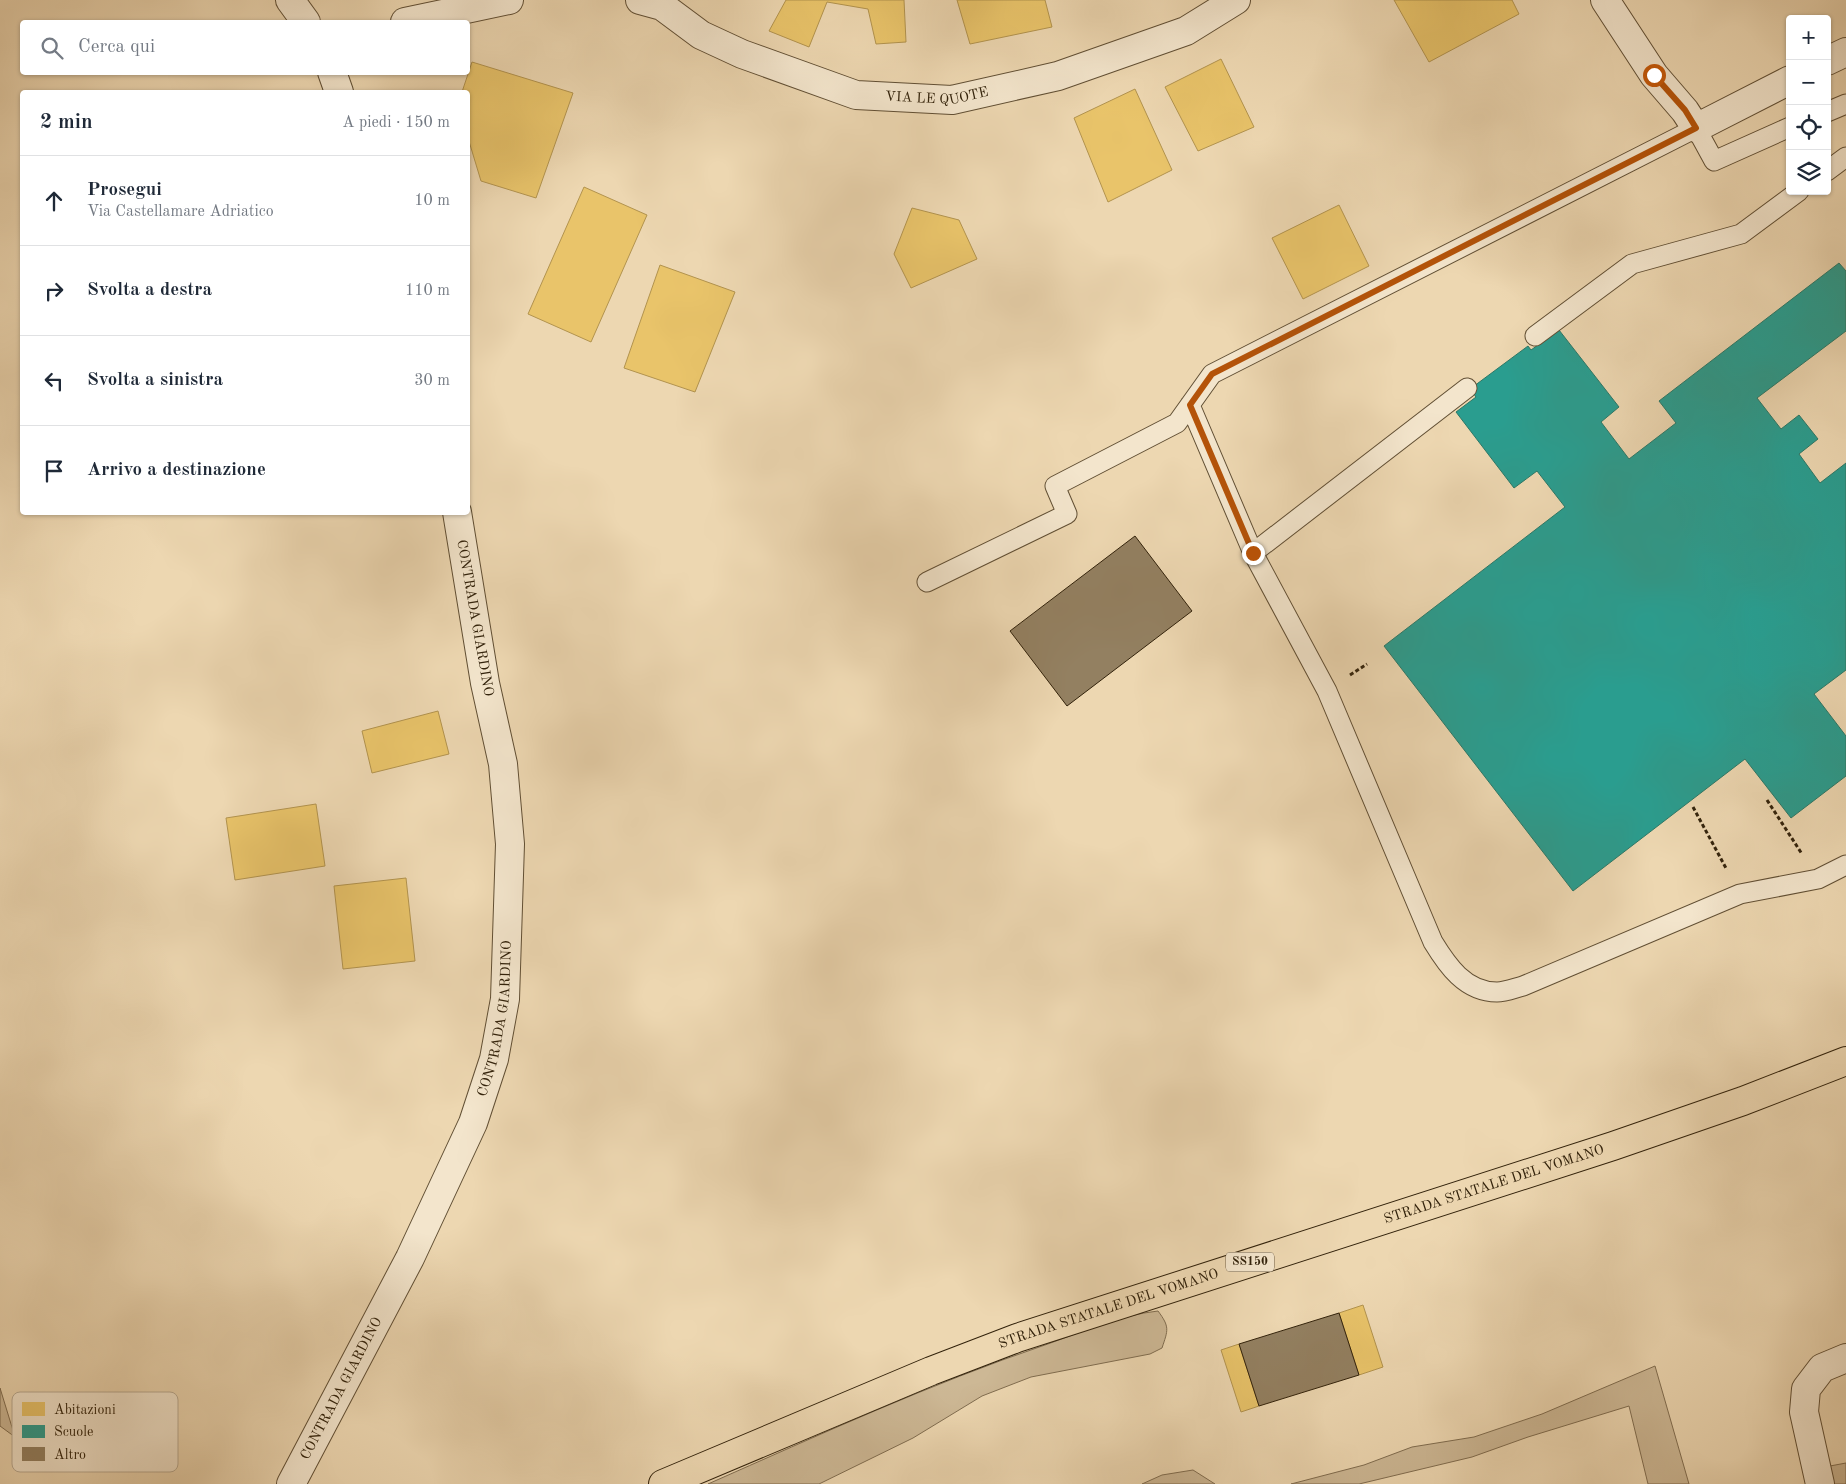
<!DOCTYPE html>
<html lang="it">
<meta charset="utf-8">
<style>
body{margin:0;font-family:"Old Standard TT",serif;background:#f6f6f7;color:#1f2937}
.controls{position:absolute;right:15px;top:15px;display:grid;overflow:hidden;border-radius:5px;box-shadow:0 1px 4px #0004}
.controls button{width:45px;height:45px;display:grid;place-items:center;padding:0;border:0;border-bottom:1px solid #e0e1e3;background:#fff;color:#1f2937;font:25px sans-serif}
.stop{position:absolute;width:15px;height:15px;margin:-11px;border:4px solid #b45309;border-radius:50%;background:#fff}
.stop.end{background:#b45309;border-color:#fff;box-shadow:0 1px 5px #0008}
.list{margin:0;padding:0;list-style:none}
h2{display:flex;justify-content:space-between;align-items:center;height:65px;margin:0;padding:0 20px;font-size:21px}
h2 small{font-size:16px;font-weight:400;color:#747a83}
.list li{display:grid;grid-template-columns:32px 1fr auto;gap:15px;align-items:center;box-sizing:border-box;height:90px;padding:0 20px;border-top:1px solid #e0e1e3}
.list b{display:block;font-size:19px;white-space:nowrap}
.list p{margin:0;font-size:16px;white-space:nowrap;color:#747a83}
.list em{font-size:16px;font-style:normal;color:#747a83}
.icon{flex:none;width:28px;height:28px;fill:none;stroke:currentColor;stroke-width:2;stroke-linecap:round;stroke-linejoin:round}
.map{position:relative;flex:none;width:1846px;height:1484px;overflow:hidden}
.search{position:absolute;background:#fff;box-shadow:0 1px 4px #0004;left:20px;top:20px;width:450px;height:55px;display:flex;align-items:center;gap:12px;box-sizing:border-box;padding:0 18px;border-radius:5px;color:#747a83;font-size:19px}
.panel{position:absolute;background:#fff;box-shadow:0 1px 4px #0004;left:20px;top:90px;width:450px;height:425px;border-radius:5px}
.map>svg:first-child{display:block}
.green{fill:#cdb895;stroke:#806d50}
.homes{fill:#e9c46a;stroke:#b2934e}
.schools{fill:#2a9d8f;stroke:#2c7867}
.building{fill:#938061;stroke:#32220b}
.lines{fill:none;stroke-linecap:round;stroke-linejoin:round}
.service-casing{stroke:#614f34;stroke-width:21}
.minor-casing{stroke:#614f34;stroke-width:30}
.primary-casing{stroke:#32220b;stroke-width:30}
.path{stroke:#32220b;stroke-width:3;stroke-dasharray:4 2.5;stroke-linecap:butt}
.service{stroke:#f3e5cc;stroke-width:19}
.minor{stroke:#f3e5cc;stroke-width:28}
.primary{stroke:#edd7b1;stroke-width:28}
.route{stroke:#b45309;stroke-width:6}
.labels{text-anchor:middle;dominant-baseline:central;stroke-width:5;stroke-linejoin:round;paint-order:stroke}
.shield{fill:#f3e5cc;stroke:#6c5c45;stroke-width:1}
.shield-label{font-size:12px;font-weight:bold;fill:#32220b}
.street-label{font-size:14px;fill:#32220b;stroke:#f3e5cc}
.key{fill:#f3e5cc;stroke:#b9aa92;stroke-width:1}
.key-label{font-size:14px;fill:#32220b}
</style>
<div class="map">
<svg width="1846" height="1484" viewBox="0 0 1846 1484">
<rect width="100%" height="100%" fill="#edd7b1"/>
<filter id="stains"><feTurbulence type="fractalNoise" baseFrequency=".004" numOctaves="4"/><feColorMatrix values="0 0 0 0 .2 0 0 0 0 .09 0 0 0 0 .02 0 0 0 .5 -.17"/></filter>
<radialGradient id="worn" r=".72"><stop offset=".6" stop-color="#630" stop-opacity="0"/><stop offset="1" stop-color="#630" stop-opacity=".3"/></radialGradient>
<path class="green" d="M1158 1311C1170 1327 1168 1330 1162 1348L1150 1354 1031 1377 982 1396 913 1438 819 1484H708C819 1435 930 1384 1045 1345 1082 1332 1120 1315 1158 1311Z
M1655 1366 1689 1484H1648L1629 1406 1528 1437 1472 1457 1359 1484H1291L1364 1465 1412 1447 1474 1437 1542 1414Z
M0 1388 15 1437 0 1426Z
M1846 1463V1484H1834L1830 1466Z
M1193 1470 1215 1484H1142L1162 1475Z"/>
<path class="homes" d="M786 0H904L906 42 876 44 868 9 827 2 809 47 769 31Z
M957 0H1045L1052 27 970 44Z
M1394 0H1512L1519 14 1429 62Z
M1221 59 1254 127 1198 151 1165 87Z
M472 62 573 93 536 198 481 181 468 138V92H462Z
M1135 89 1172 170 1108 202 1074 118Z
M584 187 647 215 591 342 528 314Z
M1339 205 1369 266 1303 299 1272 238Z
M912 208 959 220 977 259 911 288 894 254Z
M660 265 735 292 695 392 624 368Z
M438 711 449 754 372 773 362 731Z
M316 804 325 866 235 880 226 818Z
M406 878 415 961 343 969 334 886Z
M1363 1305 1383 1367 1359 1375 1339 1313Z
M1239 1344 1259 1406 1241 1412 1221 1350Z"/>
<path class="schools" d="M1839 263 1846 271V331L1757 398 1781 429 1799 415 1818 439 1799 454 1820 483 1846 463V670L1814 694 1846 736V776L1791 818 1745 759 1573 891 1384 646 1565 507 1537 471 1514 488 1456 412 1476 397 1470 389 1528 346 1531 350 1559 330 1619 407 1601 422 1629 459 1676 423 1659 401Z"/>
<path class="building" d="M1135 536 1192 611 1067 706 1010 631Z
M1339 1313 1359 1375 1259 1406 1239 1344Z"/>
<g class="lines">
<g class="service-casing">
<path id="service" d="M1827 112 1846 104
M1827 171 1846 157
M1535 336 1632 264 1741 234 1799 191
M1190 405 1253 553 1327 691 1433 942C1447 965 1465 992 1497 992 1505 992 1515 988 1523 986L1740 894 1818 879 1846 865
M1253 553 1467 388
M927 582 1067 514 1055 486 1177 423 1212 374 1696 128 1714 161 1790 127"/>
</g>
<g class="minor-casing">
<g id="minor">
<path d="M290 0 306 22"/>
<path id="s1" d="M640 0 662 6 701 35 742 54 856 95 952 100 1058 76 1186 31 1236 0"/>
<path d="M1605 0 1654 75 1685 111 1696 128 1790 80"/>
<path d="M405 22 509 0"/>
<path d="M1827 61 1846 52"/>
<path d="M332 72 339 92"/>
<path id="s2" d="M291 1484 410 1258 473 1123 494 1059 505 999 510 844 503 764 485 683 457 512"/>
<path d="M1820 1484 1804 1412 1806 1389 1822 1368 1846 1358"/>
</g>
</g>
<g class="primary-casing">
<g id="primary">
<path id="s3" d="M663 1484 931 1371 1017 1338 1613 1146 1743 1101 1846 1061"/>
</g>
</g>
<path class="path" d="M1350 675 1367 664
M1767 800 1802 854
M1693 807 1727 870"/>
<use href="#service" class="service"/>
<use href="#minor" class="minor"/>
<use href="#primary" class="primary"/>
</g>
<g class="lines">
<path class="route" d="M1253 553 1190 405 1212 374 1696 128 1685 110 1654 75"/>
</g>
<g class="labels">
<rect class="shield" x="1226" y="1252.5" width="48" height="19" rx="4"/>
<g class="shield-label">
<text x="1250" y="1262">SS150</text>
</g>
<g class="street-label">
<text stroke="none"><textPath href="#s1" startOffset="319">VIA LE QUOTE</textPath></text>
<text transform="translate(475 618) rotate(80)">CONTRADA GIARDINO</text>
<text stroke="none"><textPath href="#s2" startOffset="512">CONTRADA GIARDINO</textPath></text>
<text stroke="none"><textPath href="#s3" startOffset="884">STRADA STATALE DEL VOMANO</textPath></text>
<text stroke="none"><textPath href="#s3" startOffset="479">STRADA STATALE DEL VOMANO</textPath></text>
<text stroke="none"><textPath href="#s2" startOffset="108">CONTRADA GIARDINO</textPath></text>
</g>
</g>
<rect x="12" y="1392" width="166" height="80" rx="8" class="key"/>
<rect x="22" y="1402" width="23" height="14" fill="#e9c46a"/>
<rect x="22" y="1425" width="23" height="13" fill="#2a9d8f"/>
<rect x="22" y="1447" width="23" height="14" fill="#938061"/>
<g class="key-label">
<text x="54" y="1414">Abitazioni</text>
<text x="54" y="1436">Scuole</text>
<text x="54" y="1459">Altro</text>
</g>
<rect width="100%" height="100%" filter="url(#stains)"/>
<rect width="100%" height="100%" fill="url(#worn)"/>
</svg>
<div class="controls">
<button>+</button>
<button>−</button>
<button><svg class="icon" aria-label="locate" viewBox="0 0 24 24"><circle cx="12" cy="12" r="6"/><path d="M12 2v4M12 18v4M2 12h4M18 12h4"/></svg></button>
<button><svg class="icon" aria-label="layers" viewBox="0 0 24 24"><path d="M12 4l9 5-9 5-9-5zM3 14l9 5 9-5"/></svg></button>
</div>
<div class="stop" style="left:1654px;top:75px"></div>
<div class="stop end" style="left:1253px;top:553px"></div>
<div class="search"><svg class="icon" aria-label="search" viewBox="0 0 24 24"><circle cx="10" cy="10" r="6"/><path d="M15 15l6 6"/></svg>Cerca qui</div>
<section class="panel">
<h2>2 min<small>A piedi · 150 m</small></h2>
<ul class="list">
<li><svg class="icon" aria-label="ahead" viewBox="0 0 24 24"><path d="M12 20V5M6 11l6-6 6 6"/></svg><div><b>Prosegui</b><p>Via Castellamare Adriatico</p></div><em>10 m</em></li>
<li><svg class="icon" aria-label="right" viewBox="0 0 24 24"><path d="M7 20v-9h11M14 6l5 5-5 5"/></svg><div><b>Svolta a destra</b></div><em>110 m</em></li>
<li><svg class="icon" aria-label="left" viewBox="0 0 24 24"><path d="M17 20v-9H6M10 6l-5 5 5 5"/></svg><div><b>Svolta a sinistra</b></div><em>30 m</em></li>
<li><svg class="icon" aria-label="arrive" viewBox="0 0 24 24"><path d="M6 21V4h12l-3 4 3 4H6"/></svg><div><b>Arrivo a destinazione</b></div></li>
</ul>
</section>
</div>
